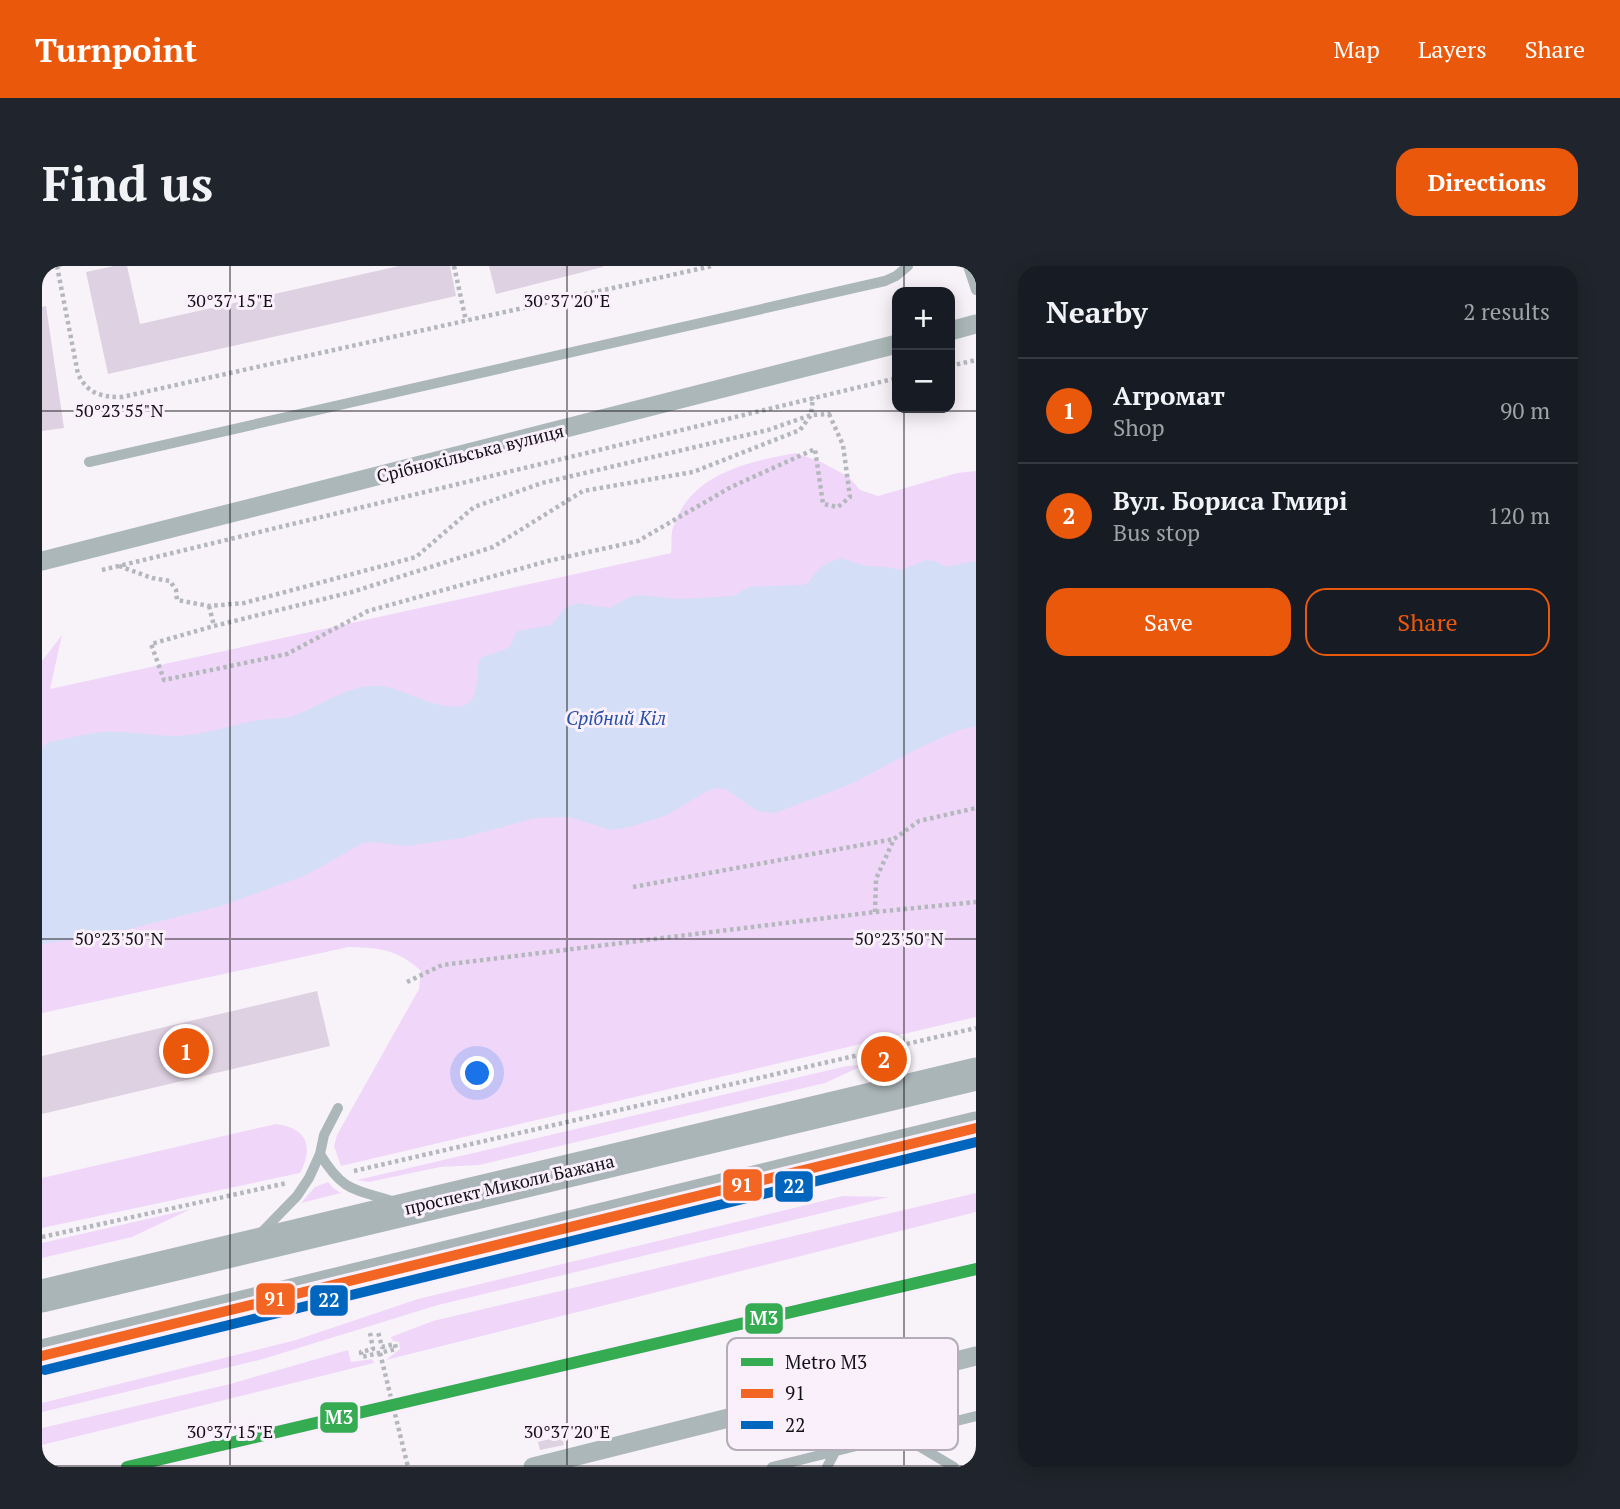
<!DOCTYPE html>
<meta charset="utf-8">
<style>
body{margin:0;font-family:"PT Serif",serif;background:#20242c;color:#f1f3f6}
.controls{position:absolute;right:21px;top:21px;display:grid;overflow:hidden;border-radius:14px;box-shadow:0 4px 18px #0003}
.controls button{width:63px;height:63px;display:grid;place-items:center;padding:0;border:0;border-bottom:2px solid #363941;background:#171b24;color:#f1f3f6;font:35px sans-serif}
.you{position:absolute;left:436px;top:808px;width:24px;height:24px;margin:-18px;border:5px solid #fff;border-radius:50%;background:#1a73e8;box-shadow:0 0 0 10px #1a73e833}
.badge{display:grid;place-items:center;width:46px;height:46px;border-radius:50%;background:#ea580c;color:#fff;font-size:23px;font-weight:700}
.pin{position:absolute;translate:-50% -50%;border:4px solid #fff;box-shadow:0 2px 7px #0006}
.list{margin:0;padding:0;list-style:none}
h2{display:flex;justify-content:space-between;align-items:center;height:91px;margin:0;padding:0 28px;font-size:30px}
h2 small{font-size:23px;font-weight:400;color:#9ea1a6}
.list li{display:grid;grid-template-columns:46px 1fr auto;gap:21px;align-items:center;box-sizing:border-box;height:105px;padding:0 28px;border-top:2px solid #363941}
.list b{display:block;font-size:26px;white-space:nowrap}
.list p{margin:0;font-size:23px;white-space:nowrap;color:#9ea1a6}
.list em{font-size:23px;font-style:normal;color:#9ea1a6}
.actions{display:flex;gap:14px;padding:21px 28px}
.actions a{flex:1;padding:16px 0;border:2px solid #ea580c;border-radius:21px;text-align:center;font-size:24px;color:#ea580c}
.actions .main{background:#ea580c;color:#fff}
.map{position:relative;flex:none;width:934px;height:1201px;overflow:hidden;border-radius:21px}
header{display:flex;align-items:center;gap:42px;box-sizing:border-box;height:98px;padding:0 35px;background:#ea580c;color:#fff}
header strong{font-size:33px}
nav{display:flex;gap:38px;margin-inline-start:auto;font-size:24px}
.intro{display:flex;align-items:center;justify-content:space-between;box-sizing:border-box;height:168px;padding:0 42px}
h1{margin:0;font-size:49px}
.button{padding:18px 32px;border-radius:21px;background:#ea580c;color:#fff;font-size:24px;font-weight:700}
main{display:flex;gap:42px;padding:0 42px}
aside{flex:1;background:#171b24;border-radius:21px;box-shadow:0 4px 18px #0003}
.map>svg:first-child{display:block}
.green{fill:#f0d7fa}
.water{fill:#d4def6}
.building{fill:#ded1e2}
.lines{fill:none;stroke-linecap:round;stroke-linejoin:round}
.path{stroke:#b4b8bd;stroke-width:4.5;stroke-dasharray:3.5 3.5;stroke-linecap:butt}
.service{stroke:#abb7b8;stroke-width:10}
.minor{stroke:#abb7b8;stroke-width:19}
.trunk{stroke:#aab5b8;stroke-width:33}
.bus-1-casing{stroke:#f9f0fc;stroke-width:16}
.bus-2-casing{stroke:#f9f0fc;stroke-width:16}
.bus-1{stroke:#f26522;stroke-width:10}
.bus-2{stroke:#0065bd;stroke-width:10}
.metro-1-casing{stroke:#f9f0fc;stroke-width:18}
.metro-1{stroke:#35ab52;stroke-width:12}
.ticks{fill:none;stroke:#141115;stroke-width:2;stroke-opacity:0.45}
.labels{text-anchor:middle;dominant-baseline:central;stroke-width:6;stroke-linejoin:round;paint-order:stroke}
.street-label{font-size:18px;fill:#141115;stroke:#f9f0fc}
.water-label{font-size:19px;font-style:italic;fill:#2650a8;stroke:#f9f0fc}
.key{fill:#f9f0fc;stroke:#b4adb7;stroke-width:2}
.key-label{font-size:19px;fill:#141115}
.ticks-label{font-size:18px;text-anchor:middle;fill:#141115;stroke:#f9f0fc;stroke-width:6;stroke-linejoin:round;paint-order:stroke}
.line-badge{stroke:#f9f0fc;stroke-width:2.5}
.badge-label{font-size:19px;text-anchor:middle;font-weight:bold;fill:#fff}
</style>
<header>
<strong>Turnpoint</strong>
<nav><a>Map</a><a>Layers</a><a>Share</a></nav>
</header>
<div class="intro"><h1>Find us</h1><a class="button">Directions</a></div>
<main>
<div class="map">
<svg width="934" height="1201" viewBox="0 0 934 1201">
<rect width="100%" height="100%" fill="#f8f3f9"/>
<path class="green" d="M754 187 779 196 807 211 818 224 836 230 915 207 934 205V751L299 900 292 880 295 869 377 723 379 705C355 683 338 682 307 681L0 747V395L20 369 8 423 629 287C630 280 629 272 630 265 646 208 704 196 754 187Z
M822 799 783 817 437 899 398 901 327 916 315 914 805 800Z
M234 858C265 862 272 880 258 907L0 962V912Z
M286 916 291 922 299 927 259 937 273 921Z
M934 927V946L344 1094 358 1083 357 1076 351 1075 349 1071 391 1055Z
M801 930 847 931 396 1039 221 1093 0 1146V1137L254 1074 376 1033Z
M149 943 90 971 0 992V977Z
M306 1084 309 1096 330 1093 332 1097 0 1179V1162L188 1118Z"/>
<path class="water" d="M799 292 823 300 845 301 859 304 885 294 895 296 904 301 932 295 934 297V460L917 464 877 482 809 518 733 547 715 545 684 523 675 522 665 525 625 549 588 561 569 564 527 551 493 552 420 572 364 580 332 576 321 577 262 610 179 640 63 669 0 678V482L6 476C25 473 45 467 64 466 87 465 111 470 134 470 161 469 186 460 212 455 226 452 242 454 254 449 282 438 307 418 339 420 361 422 406 451 426 437 439 428 433 406 438 392 446 388 457 387 468 381L475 365 509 359 523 342 535 337 568 342 587 331 597 329 636 333 692 330 706 321 760 319 767 316C776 302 783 297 799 292Z"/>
<path class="building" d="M72 0H85L98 58 357 0H408L414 30 66 108 44 6Z
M447 0H561V1L454 28Z
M4 40 22 162 0 165V41Z
M275 725 288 780 0 848V790Z
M520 1170 522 1179 498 1184 496 1176Z"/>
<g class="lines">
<path class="path" d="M15 0 36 108C46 128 59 131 80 131L670 0
M412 0 424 55
M908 100 934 94
M787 148 801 179 808 231 796 241 781 238 773 183 689 221 596 275 506 295 326 345 245 388 122 414 109 378 172 360 310 326 451 281 541 225 651 206 758 164 769 149Z
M77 300 110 312 128 315 134 324 135 334 167 340 202 337 374 291 432 241 500 217 726 164 769 149 771 131
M60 304 855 112
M167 340 172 360
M591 621 852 573
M833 646 834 613 852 573 877 555 934 542
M365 716 400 699 833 646 934 636
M312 905 934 762
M0 971 245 917
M328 1067 331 1083 319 1086 320 1091 354 1083 353 1078 340 1081 336 1066
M338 1087 366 1201"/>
<path class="service" d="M926 0 934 24
M47 196 843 15 854 10 866 0
M278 888C301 926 312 923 353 936
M219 967 255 930 267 912 278 888 282 869 296 842
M858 1169 912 1201
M730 1201 934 1150
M785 1201 793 1186"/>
<path class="minor" d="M908 65 934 58
M0 295 855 78
M491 1201 934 1090"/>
<path class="trunk" d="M0 1030 934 808
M0 1090 934 862"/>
<g class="bus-1-casing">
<path id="bus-1" d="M0 1090 934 862"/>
</g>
<g class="bus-2-casing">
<path id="bus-2" d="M3 1104 934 876"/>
</g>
<use href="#bus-1" class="bus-1"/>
<use href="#bus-2" class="bus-2"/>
<g class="metro-1-casing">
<path id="metro-1" d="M85 1201 934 1003"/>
</g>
<use href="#metro-1" class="metro-1"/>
</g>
<path class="ticks" d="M188 0V1201M525 0V1201M862 0V26M862 142V1201M0 145H934M0 673H934M0 1200H934"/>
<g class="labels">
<g class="street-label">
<text transform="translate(428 187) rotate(-14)">Срібнокільська вулиця</text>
<text transform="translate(467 918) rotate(-13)">проспект Миколи Бажана</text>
</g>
<g class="water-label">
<text x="574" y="451">Срібний Кіл</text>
</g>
</g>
<rect x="685" y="1072" width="231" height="112" rx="10" class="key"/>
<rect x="699" y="1092" width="32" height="8" fill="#35ab52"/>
<rect x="699" y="1123" width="32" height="9" fill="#f26522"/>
<rect x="699" y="1155" width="32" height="8" fill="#0065bd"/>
<g class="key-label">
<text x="743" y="1103">Metro M3</text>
<text x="743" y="1134">91</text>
<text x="743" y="1166">22</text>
</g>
<g class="ticks-label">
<text x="188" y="41">30°37'15"E</text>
<text x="525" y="41">30°37'20"E</text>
<text x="77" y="151">50°23'55"N</text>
<text x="77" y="679">50°23'50"N</text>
<text x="857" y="679">50°23'50"N</text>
<text x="188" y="1172">30°37'15"E</text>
<text x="525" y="1172">30°37'20"E</text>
</g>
<g class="line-badge">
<rect x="680" y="902" width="41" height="34" rx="7" fill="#f26522"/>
<rect x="732" y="904" width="40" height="33" rx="7" fill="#0065bd"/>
<rect x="213" y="1016" width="41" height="34" rx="7" fill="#f26522"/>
<rect x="267" y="1018" width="40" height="33" rx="7" fill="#0065bd"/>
<rect x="702" y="1036" width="40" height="33" rx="7" fill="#35ab52"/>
<rect x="277" y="1135" width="40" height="33" rx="7" fill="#35ab52"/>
</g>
<g class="badge-label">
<text x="700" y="926">91</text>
<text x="752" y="927">22</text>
<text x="233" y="1040">91</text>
<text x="287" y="1041">22</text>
<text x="722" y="1059">M3</text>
<text x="297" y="1158">M3</text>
</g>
</svg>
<div class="controls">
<button>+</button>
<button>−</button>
</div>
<div class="you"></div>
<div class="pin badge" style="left:144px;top:785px">1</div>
<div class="pin badge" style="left:842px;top:793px">2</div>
</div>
<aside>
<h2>Nearby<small>2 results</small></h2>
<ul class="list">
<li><span class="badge">1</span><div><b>Агромат</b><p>Shop</p></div><em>90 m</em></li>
<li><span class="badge">2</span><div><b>Вул. Бориса Гмирі</b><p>Bus stop</p></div><em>120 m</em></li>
</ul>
<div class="actions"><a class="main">Save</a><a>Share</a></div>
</aside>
</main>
